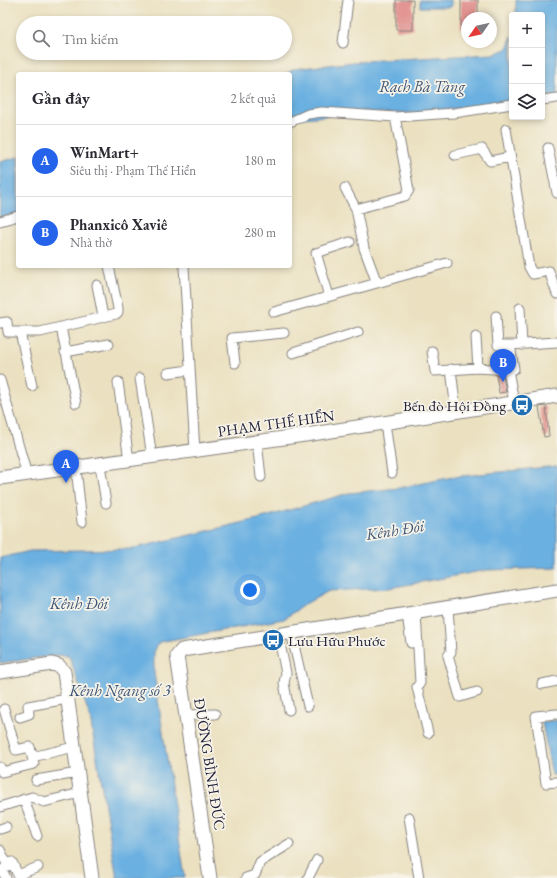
<!DOCTYPE html>
<html lang="vi">
<meta charset="utf-8">
<style>
body{margin:0;font-family:"EB Garamond",serif;background:#f2f2f3;color:#2b2b33}
.controls{position:absolute;right:12px;top:12px;display:grid;overflow:hidden;border-radius:4px;box-shadow:0 2px 6px #0003}
.controls button{width:36px;height:36px;display:grid;place-items:center;padding:0;border:0;border-bottom:1px solid #e1e1e2;background:#fff;color:#2b2b33;font:20px sans-serif}
.compass{position:absolute;left:461px;top:12px;width:36px;height:36px;border-radius:50%;background:#fff;box-shadow:0 2px 6px #0003;rotate:236deg}
.you{position:absolute;left:250px;top:590px;width:14px;height:14px;margin:-10px;border:3px solid #fff;border-radius:50%;background:#1a73e8;box-shadow:0 0 0 6px #1a73e833}
.badge{display:grid;place-items:center;width:26px;height:26px;border-radius:50%;background:#2563eb;color:#fff;font-size:13px;font-weight:700}
.pin{position:absolute;translate:-50% -33px;filter:drop-shadow(0 1px 2px #0008)}
.pin::after{content:'';position:absolute;top:21px;width:14px;height:12px;background:inherit;clip-path:polygon(0 0,100% 0,50% 100%)}
.list{margin:0;padding:0;list-style:none}
h2{display:flex;justify-content:space-between;align-items:center;height:52px;margin:0;padding:0 16px;font-size:17px}
h2 small{font-size:13px;font-weight:400;color:#7c7c81}
.list li{display:grid;grid-template-columns:26px 1fr auto;gap:12px;align-items:center;box-sizing:border-box;height:72px;padding:0 16px;border-top:1px solid #e1e1e2}
.list b{display:block;font-size:15px;white-space:nowrap}
.list p{margin:0;font-size:13px;white-space:nowrap;color:#7c7c81}
.list em{font-size:13px;font-style:normal;color:#7c7c81}
.icon{flex:none;width:22px;height:22px;fill:none;stroke:currentColor;stroke-width:2;stroke-linecap:round;stroke-linejoin:round}
.map{position:relative;flex:none;width:557px;height:878px;overflow:hidden}
.search{position:absolute;background:#fff;box-shadow:0 2px 6px #0003;left:16px;top:16px;width:276px;height:44px;display:flex;align-items:center;gap:10px;box-sizing:border-box;padding:0 14px;border-radius:22px;color:#7c7c81;font-size:15px}
.panel{position:absolute;background:#fff;box-shadow:0 2px 6px #0003;left:16px;top:72px;width:276px;height:196px;border-radius:4px}
.map>svg:first-child{display:block}
.water{fill:#6ab0e1;stroke:#46698e}
.building{fill:#e08d8b}
.lines{fill:none;stroke-linecap:round;stroke-linejoin:round}
.street-casing{stroke:#86827e;stroke-width:11}
.secondary-casing{stroke:#86827e;stroke-width:15}
.street{stroke:#fff;stroke-width:9}
.secondary{stroke:#fff;stroke-width:13}
.labels{text-anchor:middle;dominant-baseline:central;stroke-width:3.5;stroke-linejoin:round;paint-order:stroke}
.poi-label{font-size:15px;fill:#22223b;stroke:#f7f3e8;text-anchor:end}
.street-label{font-size:15px;fill:#22223b;stroke:#f7f3e8}
.water-label{font-size:16px;font-style:italic;fill:#3b5475;stroke:#f7f3e8}
</style>
<div class="map">
<svg width="557" height="878" viewBox="0 0 557 878">
<rect width="100%" height="100%" fill="#f7f3e8"/>
<filter id="ink" filterUnits="userSpaceOnUse"><feTurbulence type="fractalNoise" baseFrequency=".025" numOctaves="2"/><feDisplacementMap in="SourceGraphic" scale="8" xChannelSelector="R" yChannelSelector="G"/><feConvolveMatrix kernelMatrix="1 2 1 2 8 2 1 2 1" color-interpolation-filters="sRGB"/></filter>
<filter id="wash" filterUnits="userSpaceOnUse"><feTurbulence type="fractalNoise" baseFrequency=".012" numOctaves="4" result="noise"/><feDisplacementMap in="SourceGraphic" scale="16" xChannelSelector="R" yChannelSelector="G"/><feGaussianBlur stdDeviation="0.9" result="paint"/><feColorMatrix in="noise" values="0 0 0 0 0 0 0 0 0 0 0 0 0 0 0 0 0 1.4 0 .05"/><feComposite in="paint" operator="in"/></filter>
<g filter="url(#wash)">
<rect width="100%" height="100%" fill="#ebe1c1"/>
<path class="water" d="M420 0H451V7H420Z
M516 0H557V96L542 98V15H516Z
M512 36V101L423 113H363L290 119V74H285L294 69 363 61 494 54 507 49Z
M18 157V213L0 218V162Z
M557 466V568L487 570 389 588 329 591 305 604 284 619 159 642 154 652V673L185 878H117L90 717 69 656 58 655 0 663V558L30 551 131 549 262 518 349 493 399 488 453 477Z
M557 720V775H552L542 722Z"/>
<g id="blocks">
<path class="building" d="M396 0H413V30H396Z
M461 0H478V18H467V29H461Z
M496 375 503 376 506 392 499 393Z
M546 406 549 436 544 437 539 407Z"/>
</g>
</g>
<g filter="url(#ink)">
<use href="#blocks" fill-opacity="0" stroke="#86827e" stroke-width="1"/>
<g class="lines">
<g class="street-casing">
<path id="street" d="M343 43 348 0
M542 100 557 98
M290 122 308 114 322 112 395 117 454 113 512 104
M506 129 529 267 533 274 549 271 557 294
M548 148 557 193
M455 155 482 149 490 161 510 157
M356 209 405 196 409 190 395 117
M0 221 18 216
M184 266 195 451
M377 283 447 263
M97 285 103 317
M329 296 316 253 350 242
M520 308 522 345
M274 312 377 283 364 248 356 209 345 188
M496 316 498 345H510
M0 323 7 322 8 332H40L116 314 118 312V308L109 266
M61 327 76 403
M20 332 32 386
M476 337 478 368
M432 351 435 371 478 368 508 370 514 369 510 345 557 342
M65 352 109 344
M293 353 358 332
M235 363 232 338 284 333
M451 369 456 411
M508 370 514 402
M168 373 189 370
M140 378 152 457
M0 380 27 475
M118 382 129 460
M385 423 392 473
M257 442 261 477
M100 465 106 503
M76 468 82 522
M448 608 451 652 448 656 460 697 477 692
M416 613 420 683 417 687 428 733
M407 614 411 643
M291 632 308 706
M278 634 286 673 284 683 289 710
M542 684 557 681
M4 709 16 750 30 747 32 757
M557 714 536 716 546 783 557 782
M187 715 215 714
M20 717 29 714 28 706 67 699
M0 767 2 772 34 764 32 757 74 747
M36 780 78 773
M24 799 37 836
M0 807 32 797 44 802 80 793
M409 817 419 878
M0 829 6 827
M0 850 8 866 2 870 6 878
M7 864 12 862 18 875 38 867
M246 878 255 875 260 862 289 844
M308 878 317 860"/>
</g>
<g class="secondary-casing">
<path id="secondary" d="M0 478 312 434 557 396
M0 672 52 664 59 666 64 672 92 878
M210 878 177 656 182 650 557 590"/>
</g>
<use href="#street" class="street"/>
<use href="#secondary" class="secondary"/>
</g>
</g>
<defs>
<g id="bus-disc" transform="scale(1.15)"><circle r="9.5" fill="#1f6fb2" stroke="#f7f3e8"/><path d="M-5-6H5V4H4V6H2V4H-2V6H-4V4H-5ZM-3.5-4V0h7V-4ZM-3.5 1.2v1.5H-2V1.2ZM2 1.2v1.5H3.5V1.2Z" fill="#fff"/></g>
</defs>
<g fill-rule="evenodd">
<use href="#bus-disc" x="522" y="405"/>
<use href="#bus-disc" x="273" y="640"/>
</g>
<g class="labels">
<g class="poi-label">
<text x="506" y="405">Bến đò Hội Đồng</text>
<text x="288" y="640" text-anchor="start">Lưu Hữu Phước</text>
</g>
<g class="street-label">
<text transform="translate(276 423) rotate(-8)">PHẠM THẾ HIỂN</text>
<text transform="translate(210 764) rotate(81)">ĐƯỜNG BÌNH ĐỨC</text>
</g>
<g class="water-label">
<text x="422" y="86">Rạch Bà Tàng</text>
<text transform="translate(395 530) rotate(-9)">Kênh Đôi</text>
<text x="79" y="603">Kênh Đôi</text>
<text x="120" y="690">Kênh Ngang số 3</text>
</g>
</g>
</svg>
<div class="controls">
<button>+</button>
<button>−</button>
<button><svg class="icon" aria-label="layers" viewBox="0 0 24 24"><path d="M12 4l9 5-9 5-9-5zM3 14l9 5 9-5"/></svg></button>
</div>
<svg class="compass" viewBox="-18 -18 36 36"><path d="M0-13l5 13h-10z" fill="#e53935"/><path d="M0 13l5-13h-10z" fill="#7c7c81"/></svg>
<div class="you"></div>
<div class="pin badge" style="left:66px;top:483px">A</div>
<div class="pin badge" style="left:503px;top:382px">B</div>
<div class="search"><svg class="icon" aria-label="search" viewBox="0 0 24 24"><circle cx="10" cy="10" r="6"/><path d="M15 15l6 6"/></svg>Tìm kiếm</div>
<section class="panel">
<h2>Gần đây<small>2 kết quả</small></h2>
<ul class="list">
<li><span class="badge">A</span><div><b>WinMart+</b><p>Siêu thị · Phạm Thế Hiển</p></div><em>180 m</em></li>
<li><span class="badge">B</span><div><b>Phanxicô Xaviê</b><p>Nhà thờ</p></div><em>280 m</em></li>
</ul>
</section>
</div>
